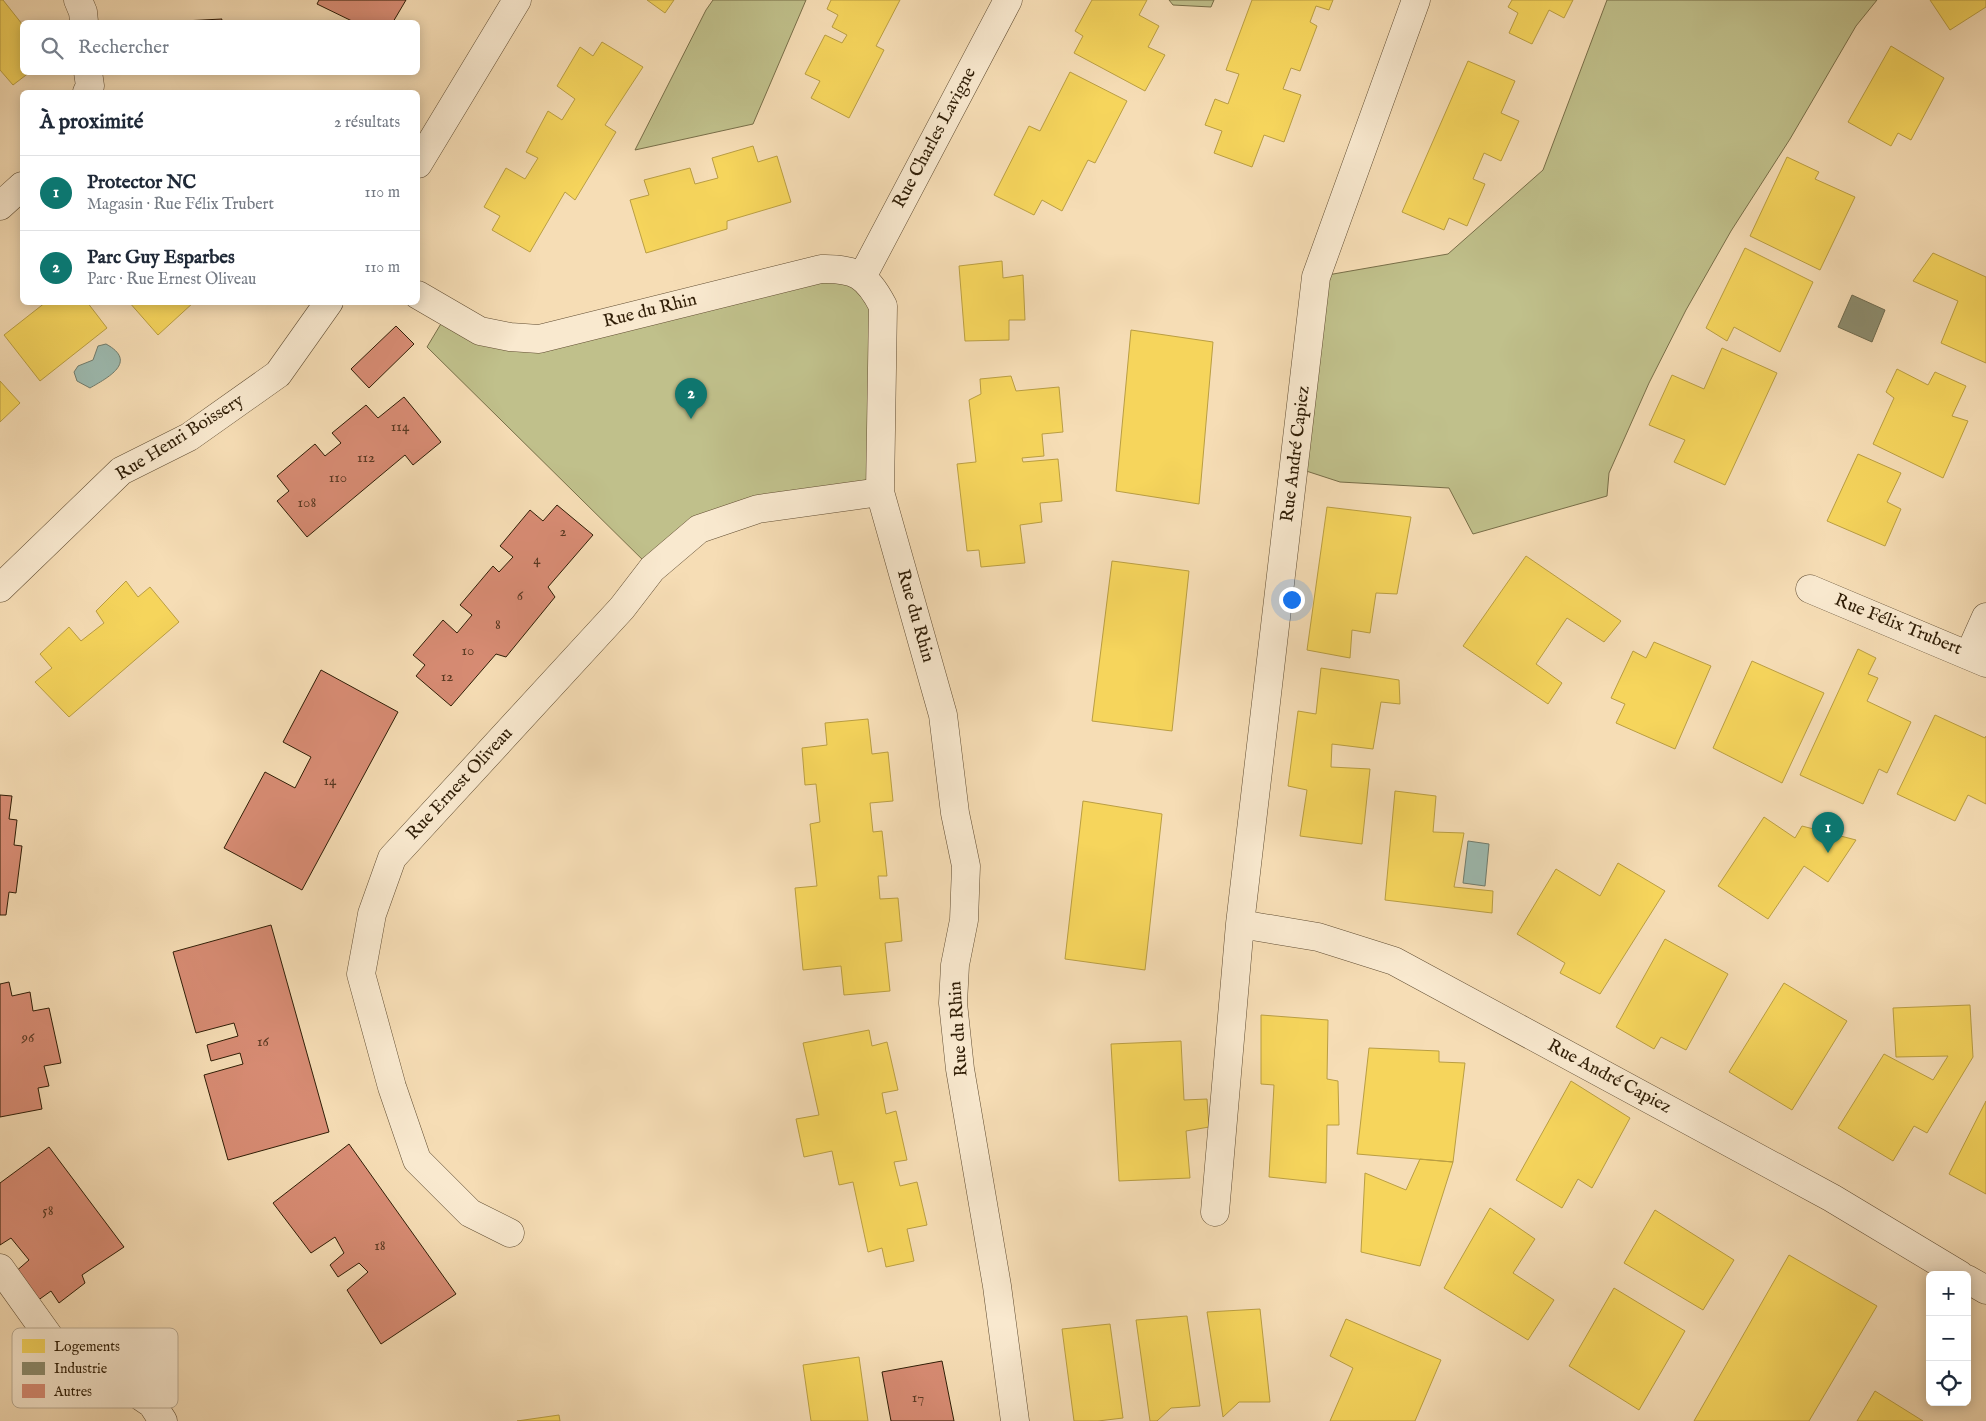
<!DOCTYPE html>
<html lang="fr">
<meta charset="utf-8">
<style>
body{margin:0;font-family:"IM FELL English",serif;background:#f2f2f3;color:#1f2937}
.controls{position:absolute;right:15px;bottom:15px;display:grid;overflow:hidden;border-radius:8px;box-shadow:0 2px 12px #0003}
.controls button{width:45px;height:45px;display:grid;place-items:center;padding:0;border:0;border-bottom:1px solid #e0e1e3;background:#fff;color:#1f2937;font:25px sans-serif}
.you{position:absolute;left:1291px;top:599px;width:18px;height:18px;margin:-12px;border:4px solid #fff;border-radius:50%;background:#1a73e8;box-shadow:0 0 0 8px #1a73e833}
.badge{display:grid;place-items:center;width:32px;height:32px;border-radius:50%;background:#0f766e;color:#fff;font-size:16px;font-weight:700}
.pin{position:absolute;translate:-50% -41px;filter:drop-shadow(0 1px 2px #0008)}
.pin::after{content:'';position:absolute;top:26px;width:18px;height:15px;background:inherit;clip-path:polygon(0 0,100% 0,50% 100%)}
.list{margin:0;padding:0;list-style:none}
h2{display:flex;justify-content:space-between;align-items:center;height:65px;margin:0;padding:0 20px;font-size:21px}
h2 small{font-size:16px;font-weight:400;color:#747a83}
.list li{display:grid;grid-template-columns:32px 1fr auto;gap:15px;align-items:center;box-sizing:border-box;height:75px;padding:0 20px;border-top:1px solid #e0e1e3}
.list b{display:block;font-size:19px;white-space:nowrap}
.list p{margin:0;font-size:16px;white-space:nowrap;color:#747a83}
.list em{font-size:16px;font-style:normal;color:#747a83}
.icon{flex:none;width:28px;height:28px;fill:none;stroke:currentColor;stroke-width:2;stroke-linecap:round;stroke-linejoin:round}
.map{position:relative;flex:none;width:1986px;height:1421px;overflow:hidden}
.search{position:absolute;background:#fff;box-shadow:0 2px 12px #0003;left:20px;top:20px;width:400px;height:55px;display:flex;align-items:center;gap:12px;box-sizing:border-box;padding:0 18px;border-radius:8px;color:#747a83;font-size:19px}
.panel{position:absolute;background:#fff;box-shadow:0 2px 12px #0003;left:20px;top:90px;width:400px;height:215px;border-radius:8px}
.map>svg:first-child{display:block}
.green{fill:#c0c08b;stroke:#786e48}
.water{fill:#9dbbb1;stroke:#717c6d}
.homes{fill:#f6d55c;stroke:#ba9e42}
.industry{fill:#8c8c6e;stroke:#706b4f}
.building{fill:#d88c74;stroke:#2f1d06}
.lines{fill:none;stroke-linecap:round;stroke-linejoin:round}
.minor-casing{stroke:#614d32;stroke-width:29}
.minor{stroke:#f9e9cf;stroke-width:28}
.labels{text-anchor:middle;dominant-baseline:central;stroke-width:5;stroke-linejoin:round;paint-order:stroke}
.number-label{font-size:15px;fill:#593922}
.street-label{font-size:18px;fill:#2f1d06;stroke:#f9e9cf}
.key{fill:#f9e9cf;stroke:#bcac93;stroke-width:1}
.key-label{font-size:14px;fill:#2f1d06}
</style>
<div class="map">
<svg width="1986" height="1421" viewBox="0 0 1986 1421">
<rect width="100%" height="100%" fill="#f6ddb5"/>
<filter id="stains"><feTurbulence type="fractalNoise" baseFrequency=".004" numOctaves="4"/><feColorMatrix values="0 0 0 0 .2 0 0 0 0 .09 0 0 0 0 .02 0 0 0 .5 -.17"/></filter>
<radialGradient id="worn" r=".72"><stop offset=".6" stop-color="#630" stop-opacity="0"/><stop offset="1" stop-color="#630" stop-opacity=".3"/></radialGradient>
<path class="green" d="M713 0H806L753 124 635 150 706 10Z
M1169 0H1214L1211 7 1173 5Z
M1607 0H1877L1856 26 1790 139 1731 231 1686 310 1649 383 1609 473 1607 496 1473 534 1449 488 1340 482 1294 467 1316 277 1448 254 1543 170Z
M821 269 874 289 880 492 758 509 652 569 427 347 448 312 510 337Z"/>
<path class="water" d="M106 344C139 362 107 378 90 388L77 381 74 372 78 366 93 360 98 346Z
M1468 841 1489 844 1485 886 1463 883Z"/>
<path class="homes" d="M0 0H3L22 24V72H30L13 85 0 70Z
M647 0H674L665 13Z
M831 0H900L876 46 884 50 849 118 811 98 820 81 805 74 825 35 842 43 847 35 832 27 838 15 827 9Z
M1092 0H1147L1139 15 1159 26 1148 47 1165 55 1145 91 1074 53 1083 36 1075 31Z
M1252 0H1333L1329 10 1316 6 1310 22 1317 26 1300 71 1291 68 1283 89 1301 95 1284 142 1264 135 1252 167 1214 153 1222 131 1205 125 1215 99 1228 104 1239 74 1226 70Z
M1512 0H1573L1564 18 1549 10 1532 44 1509 33 1518 13 1508 7Z
M1930 0H1986V7L1950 30Z
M602 42 643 67 605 125 616 132 575 200 565 192 530 252 492 230 500 216 484 207 506 168 525 179 538 158 526 152 548 111 562 120 575 99 557 86 580 47 593 56Z
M1891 46 1944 78 1911 140 1898 133 1891 146 1848 122Z
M1468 61 1515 81 1501 113 1519 121 1501 161 1484 153 1473 179 1485 184 1467 226 1449 218 1444 230 1402 212Z
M1070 72 1127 101 1095 163 1088 160 1062 211 1042 200 1034 215 994 195 1029 126 1040 131Z
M753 146 758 162 777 156 791 202 727 221V229L646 253 630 200 649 195 644 180 690 168 695 184 718 178 712 158Z
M1787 157 1819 172 1815 179 1855 197 1820 270 1750 236Z
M1745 248 1813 282 1780 352 1734 327 1727 341 1706 328Z
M1933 253 1986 277V363L1941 343 1958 301 1913 281Z
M1002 261 1003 278 1023 275 1025 320H1009V340L965 341 959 266Z
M46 302H87L107 328 40 381 4 335Z
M129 302H194L158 335Z
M1131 330 1213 342 1199 504 1116 491Z
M1722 348 1777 373 1725 485 1674 462 1685 440 1649 425 1672 375 1704 389Z
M1897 369 1928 385 1935 372 1966 386 1952 416 1968 421 1943 478 1873 444 1894 398 1886 392Z
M1011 376 1016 391 1059 387 1063 432 1042 434 1044 456 1022 458 1023 462 1058 459 1062 501 1040 503 1042 522 1020 525 1025 563 981 567 979 550 967 551 957 464 976 462 969 400 981 394 980 379Z
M0 381 20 403 0 422Z
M1858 454 1901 473 1887 502 1901 509 1885 546 1827 521Z
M1327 507 1411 517 1397 594 1376 593 1370 633 1352 630 1350 658 1307 650Z
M1526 556 1621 621 1604 642 1567 618 1536 664 1562 683 1548 704 1463 646Z
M1112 561 1189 571 1172 731 1092 721Z
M126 581 138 597 150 587 179 622 69 717 35 682 52 668 40 654 69 627 81 641 104 623 96 611Z
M1654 642 1711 666 1675 749 1616 723 1625 704 1611 698 1633 651 1646 658Z
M1858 649 1876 658 1868 674 1878 678 1867 701 1911 722 1887 773 1879 769 1863 804 1800 775Z
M1752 661 1824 693 1782 783 1713 748Z
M1321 668 1399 680 1400 704 1381 702 1373 749 1332 744 1331 767 1370 769 1362 844 1300 836 1307 790 1288 786 1298 711 1316 714Z
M1935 715 1985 738 1986 736V804L1968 795 1955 821 1897 794Z
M868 719 872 754 888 752 893 801 870 803 873 832 882 831 887 876H878L880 899 898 898 902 941 885 943 890 991 844 995 841 966 803 970 795 888 817 886 810 824 820 822 816 784 805 785 802 748 827 745 825 723Z
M1395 791 1436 796 1433 832 1464 833 1454 887 1493 891 1492 913 1385 900Z
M1083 801 1162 814 1145 970 1065 959Z
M1764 817 1795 838 1802 826 1856 840 1828 882 1804 866 1768 919 1718 886Z
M1618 863 1665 891 1600 994 1560 973 1565 963 1517 934 1556 869 1600 896Z
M1665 939 1728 974 1686 1050 1661 1037 1654 1049 1616 1027Z
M1784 983 1847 1021 1792 1110 1729 1072Z
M1970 1005 1973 1057 1927 1133 1914 1126 1893 1161 1838 1128 1884 1054 1933 1080 1948 1056 1896 1057 1893 1008Z
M1261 1015 1328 1020 1327 1079 1338 1081 1339 1125H1327L1326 1183 1269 1177 1274 1085 1261 1084Z
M869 1030 872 1046 887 1042 898 1090 882 1093 886 1114 896 1111 907 1160 894 1162 900 1186 917 1182 927 1225 907 1229 914 1261 886 1267 882 1248 868 1252 853 1182 839 1185 832 1151 804 1157 796 1119 819 1115 803 1043Z
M1181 1041 1184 1100 1207 1099 1209 1127 1186 1131 1190 1178 1119 1181 1111 1044Z
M1369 1048 1439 1051V1062L1465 1063 1453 1162 1357 1154Z
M1571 1081 1630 1118 1592 1188 1578 1179 1562 1208 1516 1180Z
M1986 1101V1194L1949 1174Z
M1420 1159 1453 1162 1420 1266 1361 1252 1365 1173 1406 1190Z
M1490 1208 1535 1239 1513 1273 1554 1300 1528 1340 1444 1288Z
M1655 1210 1734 1260 1703 1310 1624 1263Z
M1789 1255 1877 1306 1809 1421H1694Z
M1614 1288 1685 1331 1639 1410 1569 1366Z
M1260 1309 1270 1402H1239L1223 1417 1207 1312Z
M1187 1316 1200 1406 1171 1408 1157 1421H1150L1136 1320Z
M1346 1319 1441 1360 1415 1421H1330L1353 1368 1330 1356Z
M1110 1324 1123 1418 1098 1421H1074L1062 1329Z
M859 1357 868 1421H811L803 1365Z
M1875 1391 1923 1421H1857Z
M559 1415 560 1421H517Z"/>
<path class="industry" d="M1852 295 1885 310 1872 342 1838 327Z"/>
<path class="building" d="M319 0H406L393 22H354L317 4Z
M222 19 221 22H164Z
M396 326 414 344 369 388 351 369Z
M404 397 441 442 413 465 405 455 307 537 277 501 289 491 277 476 315 444 325 456 341 443 332 433 366 405 378 418Z
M557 505 593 535 548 587 555 597 506 657 496 654 451 706 416 676 425 665 413 655 443 620 457 633 472 615 460 605 493 566 499 572 513 557 500 546 530 510 543 521Z
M321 670 398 712 302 890 224 848 265 772 295 788 311 757 283 742Z
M0 795 12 796 9 819 17 820 14 845 22 846 16 893 9 892 6 915H0Z
M271 925 329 1132 228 1160 204 1075 243 1064 240 1053 211 1061 207 1045 238 1036 234 1023 196 1033 173 952Z
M9 982 12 996 30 992 33 1011 49 1008 61 1063 44 1066 49 1086 38 1088 42 1109 0 1117V984Z
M349 1144 456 1294 381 1344 347 1290 368 1272 359 1263 338 1277 330 1265 344 1253 335 1237 311 1253 273 1203Z
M49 1147 124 1247 82 1275 85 1283 59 1303 51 1291 37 1301 14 1273 29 1260 11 1238 0 1245V1183Z
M942 1361 954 1421H891L882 1372Z"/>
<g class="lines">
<g class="minor-casing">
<path id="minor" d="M78 0 83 12 84 22
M87 92 90 86 88 72
M418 164 517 0
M0 206 22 186
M862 277 1008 0
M418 295 480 331 510 337 539 339 821 269C855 268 867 275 883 306L880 492 943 715 955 813 966 866 964 920 955 965 953 1003 960 1069 997 1286 1015 1421
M0 588 121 471 189 437 278 374 329 302
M1810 589 1986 663
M1969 655 1986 617
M1240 924 1318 937 1394 961 1832 1198 1960 1275
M1215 1212 1240 924 1316 277 1416 0
M510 1233 470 1213 417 1160 392 1087 361 974 372 914 392 858 622 608 652 569 699 529 758 509 880 492
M0 1268 58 1349 115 1379 152 1404 163 1421
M1967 1279 1986 1290"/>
</g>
<use href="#minor" class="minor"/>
</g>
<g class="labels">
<g class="number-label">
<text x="400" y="426">114</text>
<text x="366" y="457">112</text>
<text x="338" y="477">110</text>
<text x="307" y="502">108</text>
<text x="563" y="531">2</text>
<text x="537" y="559">4</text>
<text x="520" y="595">6</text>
<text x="498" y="624">8</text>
<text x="468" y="650">10</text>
<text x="447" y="676">12</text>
<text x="330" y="780">14</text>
<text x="28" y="1037">96</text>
<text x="263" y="1041">16</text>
<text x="48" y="1210">58</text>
<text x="380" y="1245">18</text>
<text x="918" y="1397">17</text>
</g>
<g class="street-label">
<text transform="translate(935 138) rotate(-62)">Rue Charles Lavigne</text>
<text transform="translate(650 311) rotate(-14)">Rue du Rhin</text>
<text transform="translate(180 438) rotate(-32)">Rue Henri Boissery</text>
<text transform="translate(1296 454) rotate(-83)">Rue André Capiez</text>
<text transform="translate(915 616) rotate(74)">Rue du Rhin</text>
<text transform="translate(1898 625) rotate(22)">Rue Félix Trubert</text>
<text transform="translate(460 784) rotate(-47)">Rue Ernest Oliveau</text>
<text transform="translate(959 1029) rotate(-94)">Rue du Rhin</text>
<text transform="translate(1609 1077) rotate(28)">Rue André Capiez</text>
</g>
</g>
<rect x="12" y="1328" width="166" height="80" rx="8" class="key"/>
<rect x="22" y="1339" width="23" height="14" fill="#f6d55c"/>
<rect x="22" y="1362" width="23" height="13" fill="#8c8c6e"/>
<rect x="22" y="1384" width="23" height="14" fill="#d88c74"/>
<g class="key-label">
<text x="54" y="1351">Logements</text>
<text x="54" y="1373">Industrie</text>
<text x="54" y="1396">Autres</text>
</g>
<rect width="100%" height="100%" filter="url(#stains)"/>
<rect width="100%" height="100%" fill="url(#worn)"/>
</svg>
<div class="controls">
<button>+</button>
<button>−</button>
<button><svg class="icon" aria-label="locate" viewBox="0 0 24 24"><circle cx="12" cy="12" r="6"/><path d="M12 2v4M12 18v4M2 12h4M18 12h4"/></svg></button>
</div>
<div class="you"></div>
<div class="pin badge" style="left:1828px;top:853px">1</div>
<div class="pin badge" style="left:691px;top:419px">2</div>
<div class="search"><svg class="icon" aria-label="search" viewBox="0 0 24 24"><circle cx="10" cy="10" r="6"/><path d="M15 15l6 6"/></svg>Rechercher</div>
<section class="panel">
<h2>À proximité<small>2 résultats</small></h2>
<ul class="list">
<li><span class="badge">1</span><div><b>Protector NC</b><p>Magasin · Rue Félix Trubert</p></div><em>110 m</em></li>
<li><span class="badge">2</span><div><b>Parc Guy Esparbes</b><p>Parc · Rue Ernest Oliveau</p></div><em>110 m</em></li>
</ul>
</section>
</div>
